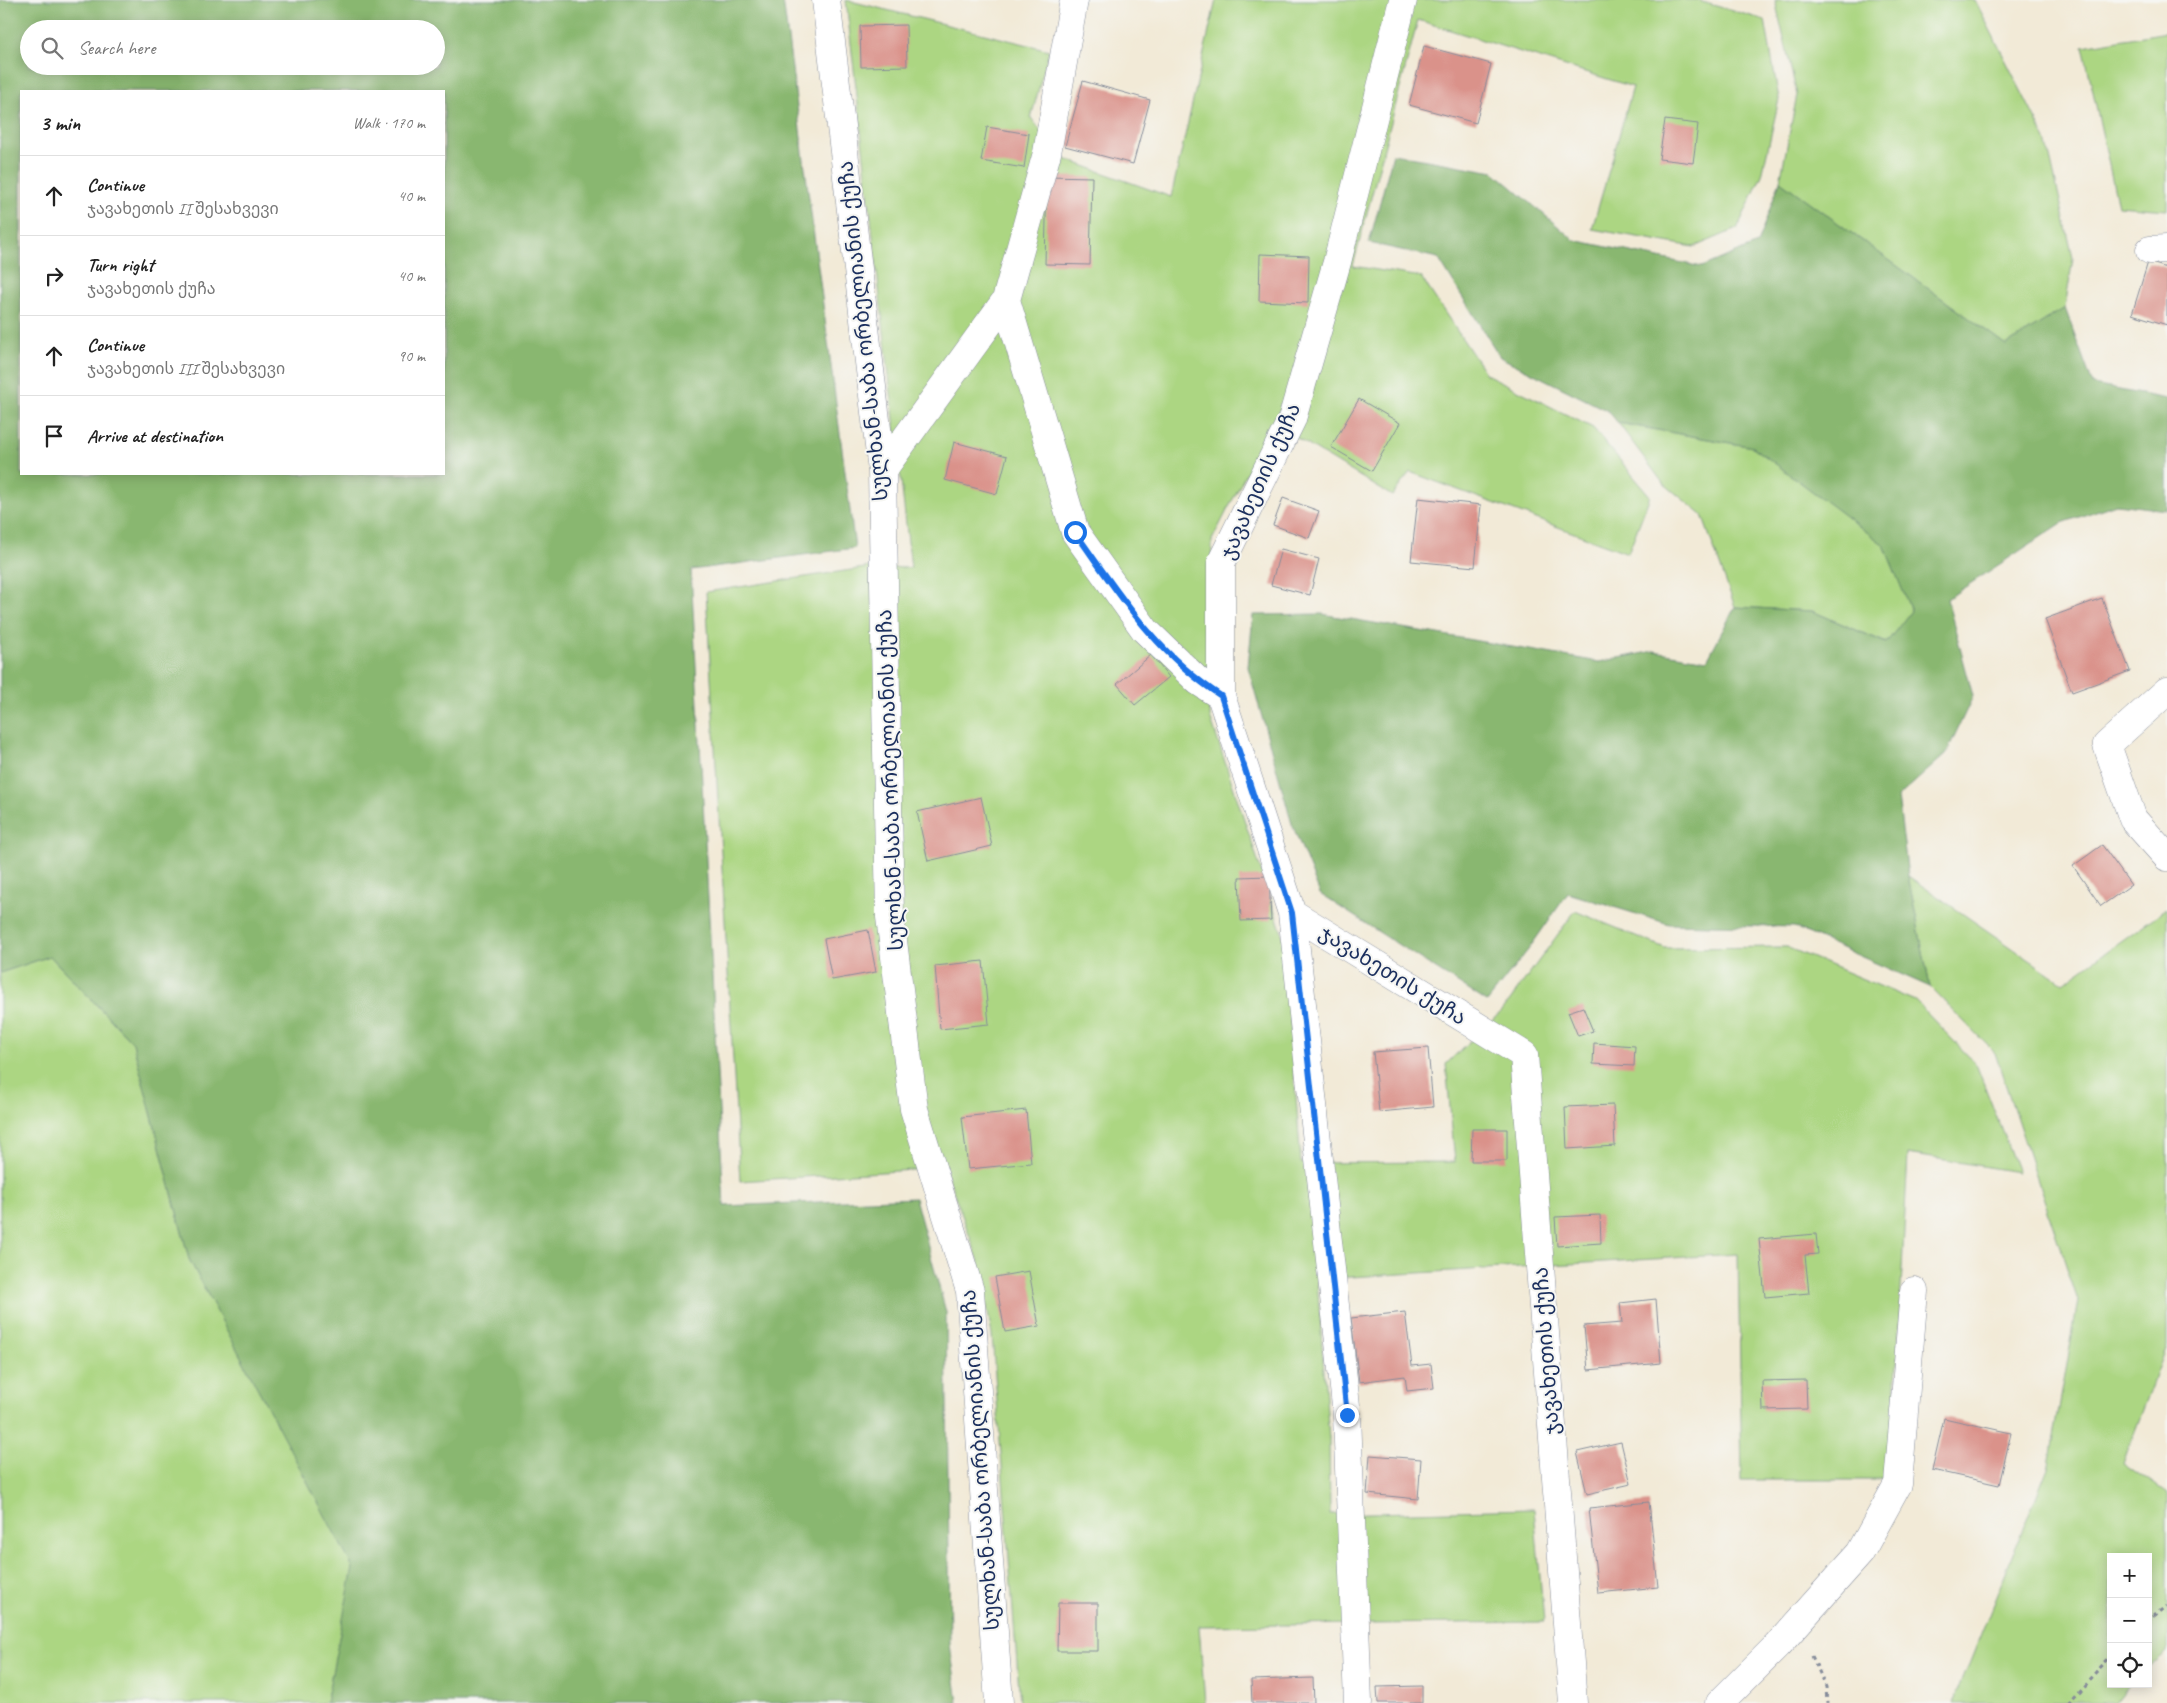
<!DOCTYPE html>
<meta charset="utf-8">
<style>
body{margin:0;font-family:Caveat,"Noto Sans Georgian",sans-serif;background:#f6f6f6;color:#222}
.controls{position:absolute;right:15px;bottom:15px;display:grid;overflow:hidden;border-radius:0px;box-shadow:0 2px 12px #0003}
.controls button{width:45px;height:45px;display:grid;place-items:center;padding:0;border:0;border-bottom:1px solid #e0e0e0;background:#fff;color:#222;font:25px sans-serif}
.stop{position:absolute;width:15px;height:15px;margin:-11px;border:4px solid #1a73e8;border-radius:50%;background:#fff}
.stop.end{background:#1a73e8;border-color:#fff;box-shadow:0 1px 5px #0008}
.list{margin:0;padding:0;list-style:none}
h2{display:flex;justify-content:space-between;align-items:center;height:65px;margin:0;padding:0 20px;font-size:21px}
h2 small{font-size:16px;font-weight:400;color:#767676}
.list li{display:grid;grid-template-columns:32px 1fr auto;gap:15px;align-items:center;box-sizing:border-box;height:80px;padding:0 20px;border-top:1px solid #e0e0e0}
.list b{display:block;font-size:19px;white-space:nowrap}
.list p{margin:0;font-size:16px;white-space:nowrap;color:#767676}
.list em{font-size:16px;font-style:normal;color:#767676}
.icon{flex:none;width:28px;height:28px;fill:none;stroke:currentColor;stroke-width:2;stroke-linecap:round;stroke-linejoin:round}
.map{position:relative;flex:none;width:2167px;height:1703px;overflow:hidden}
.search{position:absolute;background:#fff;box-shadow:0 2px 12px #0003;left:20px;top:20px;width:425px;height:55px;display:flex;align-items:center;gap:12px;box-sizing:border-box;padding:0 18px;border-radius:28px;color:#767676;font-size:19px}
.panel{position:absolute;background:#fff;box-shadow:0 2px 12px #0003;left:20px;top:90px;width:425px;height:385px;border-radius:0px}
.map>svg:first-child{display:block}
.green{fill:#acd682;stroke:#648270}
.forest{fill:#89b770;stroke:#527367;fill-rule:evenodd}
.building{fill:#da928a}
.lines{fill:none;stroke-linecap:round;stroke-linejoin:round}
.minor-casing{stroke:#868c9a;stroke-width:29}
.path{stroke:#868c9a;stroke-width:3;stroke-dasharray:4 4;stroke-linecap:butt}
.minor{stroke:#fff;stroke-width:28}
.route{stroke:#1a73e8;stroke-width:6}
.labels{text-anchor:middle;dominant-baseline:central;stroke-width:4;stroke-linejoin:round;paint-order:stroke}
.street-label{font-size:21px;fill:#1b2f5e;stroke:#f6f6f2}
</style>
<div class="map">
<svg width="2167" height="1703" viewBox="0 0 2167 1703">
<rect width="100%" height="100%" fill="#f6f6f2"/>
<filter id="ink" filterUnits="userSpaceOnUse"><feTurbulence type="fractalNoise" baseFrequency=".02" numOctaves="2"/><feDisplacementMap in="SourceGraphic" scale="10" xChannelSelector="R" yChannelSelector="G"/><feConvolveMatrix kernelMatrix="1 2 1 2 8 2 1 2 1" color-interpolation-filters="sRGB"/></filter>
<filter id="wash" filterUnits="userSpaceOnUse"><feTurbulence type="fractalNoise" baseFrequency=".0096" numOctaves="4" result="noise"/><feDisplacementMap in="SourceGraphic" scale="20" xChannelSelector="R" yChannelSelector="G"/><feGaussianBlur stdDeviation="1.12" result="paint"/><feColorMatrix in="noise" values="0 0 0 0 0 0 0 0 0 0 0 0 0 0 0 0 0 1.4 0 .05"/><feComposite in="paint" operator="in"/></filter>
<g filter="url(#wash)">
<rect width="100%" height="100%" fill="#f2ead7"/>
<path class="green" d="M846 0 1049 50 1031 118 1062 158 1171 197 1216 0H1695L1765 20 1779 99 1762 175 1737 229 1694 247 1592 229 1633 87 1418 20 1353 266 1421 277 1486 374 1593 428 1650 496 1628 553 1410 472 1392 496 1272 423 1212 540 1210 717 1284 939 1301 1163 1455 1162 1446 1064 1502 1011 1575 911 1665 948 1787 947 1915 1001 1976 1064 2018 1172 1908 1154 1891 1480H1742L1738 1254 1317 1279 1329 1438 1330 1514 1534 1509 1544 1622 1199 1626 1205 1703H1020L992 1335 979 1262 945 1168 740 1181 706 592 871 567 911 568Z
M1775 0H1975L2046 140 2073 258 2065 308 2006 345 1780 181 1797 95Z
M2167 32V210L2118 206 2083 46Z
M1618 423 1753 447 1885 545 1911 611 1887 643 1812 611 1735 607 1702 515 1663 483Z
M1908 876 2063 983 2167 908V1346L2123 1463 2167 1494V1652L2148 1668V1557H2111V1684H2129L2114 1703H1953L2049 1465 2078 1301 1995 1053 1930 987Z
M50 956 133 1043 189 1259 354 1568 326 1703H0V973Z"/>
<path class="forest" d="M0 0H783L855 548 691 570 724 1206 915 1198 946 1312 950 1644 958 1703H326L353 1568 189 1259 133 1043 50 956 0 973ZM29 29H436V66H29ZM21 91H444V474H21Z
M1393 154 1494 172 1574 240 1702 267 1757 244 1780 181 2006 345 2065 308 2093 385 2167 399V510L2116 504 2062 523 1947 599 1973 696 1946 754 1898 797 1908 876 1930 987 1794 927 1669 924 1568 893 1528 950 1487 1002 1320 894 1292 824 1248 667 1253 615 1322 614 1599 662 1654 651 1707 660 1735 607 1812 611 1886 643 1911 611 1884 545 1753 447 1618 423 1608 411 1500 357 1438 258 1369 243Z"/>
<g id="blocks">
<path class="building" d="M906 25 907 66 861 67 860 26Z
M1424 46 1491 64 1476 123 1409 105Z
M1083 81 1150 100 1133 164 1065 146Z
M1665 120 1698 124 1693 163 1659 159Z
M987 127 1029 134 1024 168 981 161Z
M1047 176 1092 177 1090 265 1045 264Z
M1260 254 1309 256 1308 303 1259 301Z
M2148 262 2167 268V325L2132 314Z
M1359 399 1400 423 1372 471 1331 447Z
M954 442 1007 456 997 494 945 480Z
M1283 498 1319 511 1309 538 1273 525Z
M1418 498 1481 505 1475 567 1411 561Z
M1281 549 1319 559 1310 595 1271 585Z
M2102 598 2130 671 2072 692 2045 619Z
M1151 655 1169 677 1135 705 1117 684Z
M981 797 992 846 928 861 917 812Z
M2102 845 2131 885 2101 906 2073 866Z
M1269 876 1271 920 1241 921 1239 877Z
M868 930 876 972 832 980 824 939Z
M983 961 989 1024 940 1029 935 966Z
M1583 1007 1593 1031 1578 1036 1568 1012Z
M1594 1043 1635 1046 1634 1066 1593 1064Z
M1428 1048 1433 1107 1379 1112 1373 1052Z
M1613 1105 1615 1146 1567 1149 1565 1107Z
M1026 1110 1031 1163 968 1169 962 1117Z
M1472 1129H1507V1161H1471Z
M1600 1215 1601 1243 1557 1246 1555 1217Z
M1816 1234 1818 1254 1805 1255 1809 1293 1765 1297 1759 1239Z
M1029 1271 1039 1326 1005 1332 995 1277Z
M1656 1299 1661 1363 1588 1370 1584 1326 1622 1323 1620 1303Z
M1405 1312 1412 1366 1431 1364 1434 1388 1407 1391 1405 1376 1359 1382 1351 1318Z
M1806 1380 1807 1409 1763 1410 1762 1381Z
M1944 1418 2011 1433 1999 1485 1932 1470Z
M1621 1442 1631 1484 1587 1494 1577 1452Z
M1370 1455 1421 1459 1418 1499 1367 1494Z
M1649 1502 1658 1587 1598 1593 1589 1508Z
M1058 1603H1098V1651H1057Z
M1313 1678 1314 1703H1252L1251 1680Z
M1422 1686V1703H1378L1377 1687Z"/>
</g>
</g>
<g filter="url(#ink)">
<use href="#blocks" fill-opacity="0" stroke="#868c9a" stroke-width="1"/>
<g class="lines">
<g class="minor-casing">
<path id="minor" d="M826 0 882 471 890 917 914 1109 970 1291 999 1703
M1403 0 1337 262 1292 419 1221 563V696L1292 913 1524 1055 1573 1703
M2150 250 2167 249
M1006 300 1075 532 1145 630 1198 681 1221 696
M882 471 1006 300 1047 153 1074 0
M2167 691 2107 745 2133 819 2167 857
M1292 913 1347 1415 1358 1703
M1720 1703 1777 1646 1860 1553 1898 1484 1914 1291"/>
</g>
<path class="path" d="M2148 1623 2167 1607
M1812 1656 1826 1687 1827 1703
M2067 1703 2111 1656"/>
<use href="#minor" class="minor"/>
</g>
</g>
<g class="lines" filter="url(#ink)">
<path class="route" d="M1075 532C1119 594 1156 654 1221 696L1292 913 1347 1415"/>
</g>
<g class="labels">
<g class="street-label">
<text transform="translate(863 331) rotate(-96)">სულხან-საბა ორბელიანის ქუჩა</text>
<text transform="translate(1260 481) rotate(-66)">ჯავახეთის ქუჩა</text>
<text transform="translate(890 780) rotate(-92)">სულხან-საბა ორბელიანის ქუჩა</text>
<text transform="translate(1393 975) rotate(32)">ჯავახეთის ქუჩა</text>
<text transform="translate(1546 1351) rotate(-94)">ჯავახეთის ქუჩა</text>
<text transform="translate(980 1460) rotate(-94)">სულხან-საბა ორბელიანის ქუჩა</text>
</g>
</g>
</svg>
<div class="controls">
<button>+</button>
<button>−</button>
<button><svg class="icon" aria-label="locate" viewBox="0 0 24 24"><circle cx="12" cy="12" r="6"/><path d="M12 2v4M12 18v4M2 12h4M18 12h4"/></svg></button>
</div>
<div class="stop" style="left:1075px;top:532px"></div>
<div class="stop end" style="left:1347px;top:1415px"></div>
<div class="search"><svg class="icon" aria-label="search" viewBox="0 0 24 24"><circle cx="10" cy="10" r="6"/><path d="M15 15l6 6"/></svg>Search here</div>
<section class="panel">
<h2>3 min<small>Walk · 170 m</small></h2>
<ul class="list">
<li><svg class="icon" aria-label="ahead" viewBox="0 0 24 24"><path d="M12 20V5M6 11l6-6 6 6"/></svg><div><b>Continue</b><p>ჯავახეთის II შესახვევი</p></div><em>40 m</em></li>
<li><svg class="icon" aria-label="right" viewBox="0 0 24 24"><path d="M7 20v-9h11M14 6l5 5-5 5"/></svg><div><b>Turn right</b><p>ჯავახეთის ქუჩა</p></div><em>40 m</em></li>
<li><svg class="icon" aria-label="ahead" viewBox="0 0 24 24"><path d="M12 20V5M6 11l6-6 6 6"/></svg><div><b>Continue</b><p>ჯავახეთის III შესახვევი</p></div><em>90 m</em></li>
<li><svg class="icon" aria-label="arrive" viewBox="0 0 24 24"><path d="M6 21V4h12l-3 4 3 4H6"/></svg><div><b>Arrive at destination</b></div></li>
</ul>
</section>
</div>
